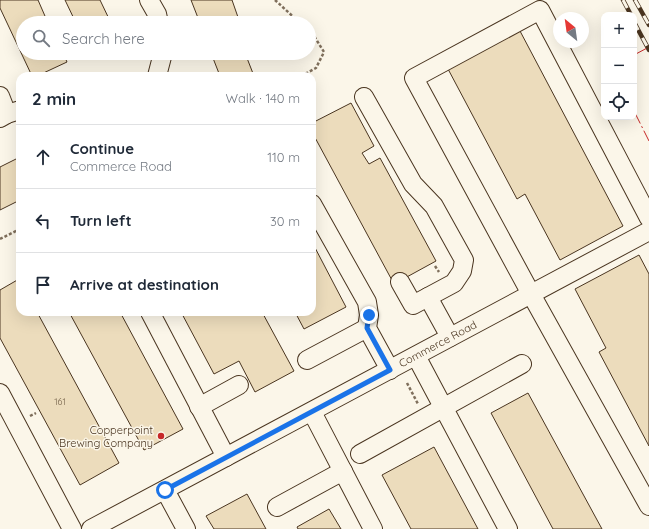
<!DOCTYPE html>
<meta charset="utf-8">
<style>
body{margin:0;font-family:Quicksand,sans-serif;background:#f6f6f7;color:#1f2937}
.controls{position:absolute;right:12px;top:12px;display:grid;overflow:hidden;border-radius:8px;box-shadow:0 4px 16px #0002}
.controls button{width:36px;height:36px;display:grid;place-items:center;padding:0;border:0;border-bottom:1px solid #e0e1e3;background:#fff;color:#1f2937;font:20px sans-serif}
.compass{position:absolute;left:553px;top:12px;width:36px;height:36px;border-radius:50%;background:#fff;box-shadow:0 4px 16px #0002;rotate:331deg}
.stop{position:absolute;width:12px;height:12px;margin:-9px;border:3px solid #1a73e8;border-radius:50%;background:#fff}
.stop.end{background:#1a73e8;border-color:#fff;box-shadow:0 1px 4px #0008}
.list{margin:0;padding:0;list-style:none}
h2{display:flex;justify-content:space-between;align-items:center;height:52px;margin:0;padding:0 16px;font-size:17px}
h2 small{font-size:13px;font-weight:400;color:#747a83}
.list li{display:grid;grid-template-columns:26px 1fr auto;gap:12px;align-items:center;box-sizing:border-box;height:64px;padding:0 16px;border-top:1px solid #e0e1e3}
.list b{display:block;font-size:15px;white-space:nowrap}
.list p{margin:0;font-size:13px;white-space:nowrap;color:#747a83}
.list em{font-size:13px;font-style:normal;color:#747a83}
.icon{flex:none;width:22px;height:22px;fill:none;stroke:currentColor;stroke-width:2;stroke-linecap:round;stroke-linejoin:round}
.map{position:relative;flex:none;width:649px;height:529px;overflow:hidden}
.search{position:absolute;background:#fff;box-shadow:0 4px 16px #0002;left:16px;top:16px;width:300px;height:44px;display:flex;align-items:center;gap:10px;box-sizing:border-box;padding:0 14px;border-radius:22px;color:#747a83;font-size:15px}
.panel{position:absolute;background:#fff;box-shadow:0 4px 16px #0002;left:16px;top:72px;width:300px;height:244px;border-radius:12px}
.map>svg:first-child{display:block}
.building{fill:#ecdcbc;stroke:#4a3520}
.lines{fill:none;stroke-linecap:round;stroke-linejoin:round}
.minor-casing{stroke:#4a3520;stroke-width:20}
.path{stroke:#7f6f5c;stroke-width:2.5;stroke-dasharray:3 2;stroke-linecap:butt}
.minor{stroke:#fbf6e9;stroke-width:18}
.rail-casing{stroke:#4a3520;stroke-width:4.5}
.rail{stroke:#fbf6e9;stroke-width:3;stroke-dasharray:9;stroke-linecap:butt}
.power{stroke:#c62828;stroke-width:1;stroke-dasharray:14 3 2 3;stroke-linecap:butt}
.route{stroke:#1a73e8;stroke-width:5}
.poi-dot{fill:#c62828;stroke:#fbf6e9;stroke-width:1.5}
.labels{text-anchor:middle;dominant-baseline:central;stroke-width:3;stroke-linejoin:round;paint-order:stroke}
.number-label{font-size:9px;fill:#725f47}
.street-label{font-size:11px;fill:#4a3520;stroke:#fbf6e9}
.poi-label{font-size:11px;fill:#4a3520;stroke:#fbf6e9;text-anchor:end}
</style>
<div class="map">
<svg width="649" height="529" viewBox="0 0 649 529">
<rect width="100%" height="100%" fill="#fbf6e9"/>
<path class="building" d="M0 0H38L48 23H23V53H63L67 62 37 76H32L0 8Z
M65 0H100L111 23H76Z
M191 0H232L240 23H200Z
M520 31 623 226 560 260 525 194 517 199 448 69Z
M211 53H245L254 76H220Z
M351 103 374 146 362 153 369 164 380 158 436 261 394 284 312 132V123Z
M20 157V200L0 210V167Z
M312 242 346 307 304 329 295 312H312Z
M639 255 649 274V446L599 352 606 348 575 289Z
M19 279 20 312H37L119 463 80 485 0 338V290Z
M69 312H120L183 429 144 450Z
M181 312H262L294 371 255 392 239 361 214 374Z
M528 393 602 529H553L491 413Z
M434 447 478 529H411L382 475Z
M247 494 266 529H214L206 516Z
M329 509 341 529H298L297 527Z"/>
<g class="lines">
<g class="minor-casing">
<g id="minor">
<path d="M149 0 157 14 159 23"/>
<path d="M157 76 163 53"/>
<path d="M0 96 7 114"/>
<path d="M364 97 413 184 434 206 464 260 462 271 454 283 413 305 400 282"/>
<path d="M0 118 7 114 20 110"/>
<path d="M312 204 367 302 369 315 367 328 390 370"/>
<path d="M649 218 540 10 414 78 531 294 649 506"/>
<path d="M428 297 450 337"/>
<path d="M150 312 226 457"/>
<path d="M416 356 508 529"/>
<path d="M307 360 367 328"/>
<path d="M0 393 72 529"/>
<path d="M199 407 239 385"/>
<path d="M312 412 373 529"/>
<path d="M360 454 522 364"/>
<path d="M165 490 186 529"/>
<path d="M277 507 343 471"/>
<path id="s1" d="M91 529 649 231"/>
</g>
</g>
<path class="path" d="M275 0 300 23
M301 76 316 68 324 52 314 36 309 31
M0 239 20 229
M435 266 439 272
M407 383 418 404
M30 416 36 413"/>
<use href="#minor" class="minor"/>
<g class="rail-casing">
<path id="rail" d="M623 0 631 15
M635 0 649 25
M634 22 649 50"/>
</g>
<use href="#rail" class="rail"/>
<path class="power" d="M634 55 649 47
M634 111 649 141"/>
</g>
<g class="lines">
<path class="route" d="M165 490 390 370 367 328 369 315"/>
</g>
<circle class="poi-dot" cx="161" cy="436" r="4"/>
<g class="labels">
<g class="number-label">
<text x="60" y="401">161</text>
</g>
<g class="street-label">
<text stroke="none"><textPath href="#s1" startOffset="393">Commerce Road</textPath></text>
</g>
<g class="poi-label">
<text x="153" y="430">Copperpoint<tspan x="153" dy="13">Brewing Company</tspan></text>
</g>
</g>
</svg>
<div class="controls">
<button>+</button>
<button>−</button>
<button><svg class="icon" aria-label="locate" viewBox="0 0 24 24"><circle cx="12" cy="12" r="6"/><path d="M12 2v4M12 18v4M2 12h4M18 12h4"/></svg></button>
</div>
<svg class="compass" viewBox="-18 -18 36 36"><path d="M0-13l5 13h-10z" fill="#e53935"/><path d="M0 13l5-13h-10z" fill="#747a83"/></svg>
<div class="stop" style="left:165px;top:490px"></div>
<div class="stop end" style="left:369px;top:315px"></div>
<div class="search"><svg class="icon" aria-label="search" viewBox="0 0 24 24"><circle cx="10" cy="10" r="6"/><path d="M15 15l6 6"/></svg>Search here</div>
<section class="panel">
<h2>2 min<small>Walk · 140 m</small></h2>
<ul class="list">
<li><svg class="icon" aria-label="ahead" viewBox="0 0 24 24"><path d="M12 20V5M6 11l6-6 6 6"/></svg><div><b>Continue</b><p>Commerce Road</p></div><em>110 m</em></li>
<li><svg class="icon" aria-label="left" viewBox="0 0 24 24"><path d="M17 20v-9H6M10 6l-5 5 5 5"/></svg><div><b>Turn left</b></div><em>30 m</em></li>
<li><svg class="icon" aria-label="arrive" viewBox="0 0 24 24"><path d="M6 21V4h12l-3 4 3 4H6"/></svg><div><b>Arrive at destination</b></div></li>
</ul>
</section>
</div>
